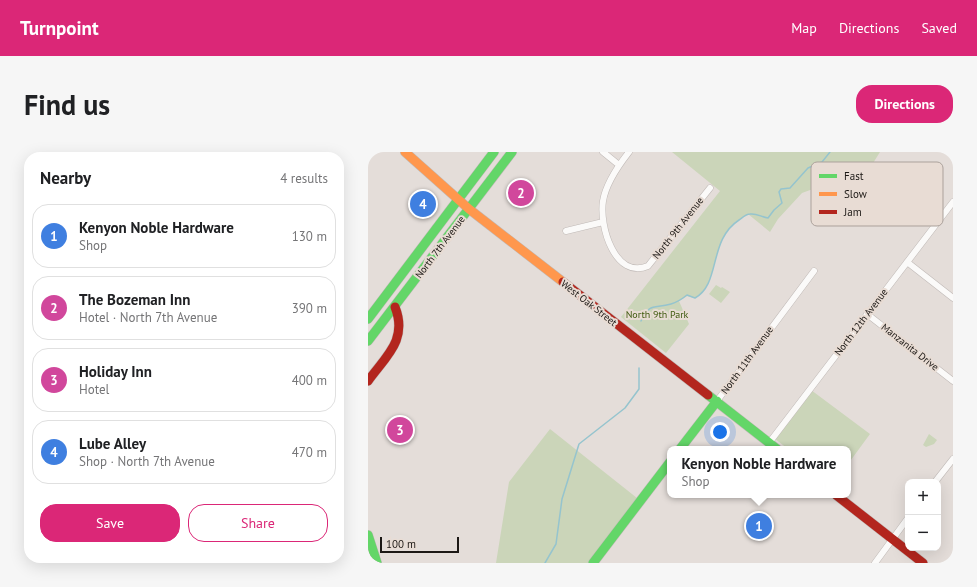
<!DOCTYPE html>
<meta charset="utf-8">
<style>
body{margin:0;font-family:"PT Sans",sans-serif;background:#f6f6f6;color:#202124}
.controls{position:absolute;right:12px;bottom:12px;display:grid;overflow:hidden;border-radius:8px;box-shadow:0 4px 16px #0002}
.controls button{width:36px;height:36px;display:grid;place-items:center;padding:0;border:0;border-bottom:1px solid #e0e0e0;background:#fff;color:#202124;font:20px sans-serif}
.scale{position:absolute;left:12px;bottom:10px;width:79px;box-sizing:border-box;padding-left:4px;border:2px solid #1c1815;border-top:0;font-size:11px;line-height:14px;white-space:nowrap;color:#1c1815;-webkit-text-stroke:3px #e8dcd4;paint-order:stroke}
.you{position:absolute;left:352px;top:280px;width:14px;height:14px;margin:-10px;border:3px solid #fff;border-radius:50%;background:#1a73e8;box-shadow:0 0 0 6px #1a73e833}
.badge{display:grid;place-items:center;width:26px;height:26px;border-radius:50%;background:#db2777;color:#fff;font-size:13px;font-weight:700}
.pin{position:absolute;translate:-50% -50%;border:2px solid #fff;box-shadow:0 1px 4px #0006}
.popup{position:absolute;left:299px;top:294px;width:184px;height:52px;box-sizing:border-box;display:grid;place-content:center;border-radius:8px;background:#fff;filter:drop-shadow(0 1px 3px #0005);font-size:13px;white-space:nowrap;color:#757577}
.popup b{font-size:15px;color:#202124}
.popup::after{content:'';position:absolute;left:50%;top:100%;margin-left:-8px;border:8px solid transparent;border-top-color:#fff}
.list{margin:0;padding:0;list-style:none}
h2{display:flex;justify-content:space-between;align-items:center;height:52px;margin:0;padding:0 16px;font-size:17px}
h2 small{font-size:13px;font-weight:400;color:#757577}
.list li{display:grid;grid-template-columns:26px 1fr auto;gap:12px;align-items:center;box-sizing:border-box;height:64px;margin:0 8px 8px;padding:0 8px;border:1px solid #e0e0e0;border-radius:16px}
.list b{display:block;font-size:15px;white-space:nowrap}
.list p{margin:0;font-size:13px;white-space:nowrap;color:#757577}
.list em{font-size:13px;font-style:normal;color:#757577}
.actions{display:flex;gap:8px;padding:12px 16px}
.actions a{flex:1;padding:9px 0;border:1px solid #db2777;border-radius:16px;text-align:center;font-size:14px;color:#db2777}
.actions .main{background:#db2777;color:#fff}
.map{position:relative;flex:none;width:585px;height:411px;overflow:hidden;border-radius:16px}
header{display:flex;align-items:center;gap:24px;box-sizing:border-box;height:56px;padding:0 20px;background:#db2777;color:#fff}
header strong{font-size:19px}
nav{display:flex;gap:22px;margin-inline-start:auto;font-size:14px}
.intro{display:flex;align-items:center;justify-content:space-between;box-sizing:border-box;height:96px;padding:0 24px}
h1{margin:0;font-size:28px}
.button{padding:10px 18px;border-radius:16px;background:#db2777;color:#fff;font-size:14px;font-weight:700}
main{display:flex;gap:24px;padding:0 24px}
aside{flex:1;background:#fff;border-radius:16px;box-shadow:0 4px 16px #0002}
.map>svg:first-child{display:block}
.green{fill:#cbd5b9}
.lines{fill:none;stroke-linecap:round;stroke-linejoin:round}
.stream{stroke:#95c4ce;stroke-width:1.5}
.street-casing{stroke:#c0bab7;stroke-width:7}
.fast-casing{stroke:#c0bab7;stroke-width:10}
.slow-casing{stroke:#c0bab7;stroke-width:10}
.jam-casing{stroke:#c0bab7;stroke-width:10}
.street{stroke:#fbfaf9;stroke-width:6}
.fast{stroke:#63d668;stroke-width:9}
.slow{stroke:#ff974d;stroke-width:9}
.jam{stroke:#b3261e;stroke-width:9}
.labels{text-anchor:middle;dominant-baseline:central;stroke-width:4;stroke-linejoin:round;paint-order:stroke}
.street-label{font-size:10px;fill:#1c1815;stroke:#e8dcd4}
.park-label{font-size:10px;fill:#3d590d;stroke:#e8dcd4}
.key{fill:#e8dcd4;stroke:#aba19b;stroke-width:1}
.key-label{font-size:11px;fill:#1c1815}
</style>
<header>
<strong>Turnpoint</strong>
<nav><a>Map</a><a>Directions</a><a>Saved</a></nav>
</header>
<div class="intro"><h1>Find us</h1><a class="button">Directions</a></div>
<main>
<aside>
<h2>Nearby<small>4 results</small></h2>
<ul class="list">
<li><span class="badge" style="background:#3f7fe0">1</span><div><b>Kenyon Noble Hardware</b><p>Shop</p></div><em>130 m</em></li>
<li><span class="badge" style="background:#d1479c">2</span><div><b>The Bozeman Inn</b><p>Hotel · North 7th Avenue</p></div><em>390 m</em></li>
<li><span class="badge" style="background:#d1479c">3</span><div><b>Holiday Inn</b><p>Hotel</p></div><em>400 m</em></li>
<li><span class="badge" style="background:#3f7fe0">4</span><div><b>Lube Alley</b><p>Shop · North 7th Avenue</p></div><em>470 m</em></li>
</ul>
<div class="actions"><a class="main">Save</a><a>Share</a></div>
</aside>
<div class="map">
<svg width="585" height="411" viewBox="0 0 585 411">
<rect width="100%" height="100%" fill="#e4ddd9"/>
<path class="green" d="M304 0H512L502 16 434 41 410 67 402 80 380 62C374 66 367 69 362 75 344 95 349 134 327 146L319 144 311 149 321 172 298 201 253 165 352 39Z
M348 133 353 136 354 135 362 140 353 151 341 142Z
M443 238 502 282 480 312V297H420L406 286Z
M182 277 269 346 220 411H128L141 330Z
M561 282 569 288 566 292 558 295 555 293Z"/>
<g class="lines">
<path class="stream" d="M273 169C282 150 286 157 303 152 310 150 314 147 319 143L327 146C353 132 340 88 371 68 374 66 378 62 382 62 389 61 393 65 400 66L406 58 414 51 411 40 413 37 422 36 440 16 454 10 462 0
M177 411 188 392 194 347 211 292 257 256 271 237V216"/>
<g class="street-casing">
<path id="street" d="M235 0 251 13
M261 0C250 14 238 31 235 49 231 74 247 128 280 114L342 36
M198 79 235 70
M539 110 585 146
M499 162 585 229
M349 249 446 119
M401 291 585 50
M567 330 585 307
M507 411 540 366"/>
</g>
<g class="fast-casing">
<path id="fast" d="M0 167 126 0
M0 189 144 0
M340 243 409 297
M312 297 349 249
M0 383 9 411
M225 411 302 310"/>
</g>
<g class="slow-casing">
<path id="slow" d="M37 0 101 57 195 130"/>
</g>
<g class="jam-casing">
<path id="jam" d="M195 130 340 243
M0 229C18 204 40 188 27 155
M468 343 555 411"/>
</g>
<use href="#street" class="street"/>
<use href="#fast" class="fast"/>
<use href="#slow" class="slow"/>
<use href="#jam" class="jam"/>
</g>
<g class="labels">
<g class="street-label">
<text transform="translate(310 76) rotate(-52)">North 9th Avenue</text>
<text transform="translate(72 95) rotate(-53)">North 7th Avenue</text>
<text transform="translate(221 151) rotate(38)">West Oak Street</text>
<text transform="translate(493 170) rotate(-53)">North 12th Avenue</text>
<text transform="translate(542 195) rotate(38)">Manzanita Drive</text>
<text transform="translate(379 208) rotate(-54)">North 11th Avenue</text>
</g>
<g class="park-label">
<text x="289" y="162">North 9th Park</text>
</g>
</g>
<rect x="443" y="10" width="132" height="64" rx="6" class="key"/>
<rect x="451" y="22" width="18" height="4" fill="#63d668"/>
<rect x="451" y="40" width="18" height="4" fill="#ff974d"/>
<rect x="451" y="58" width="18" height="4" fill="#b3261e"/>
<g class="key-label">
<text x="476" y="28">Fast</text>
<text x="476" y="46">Slow</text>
<text x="476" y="64">Jam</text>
</g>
</svg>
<div class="controls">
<button>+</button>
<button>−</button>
</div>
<div class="scale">100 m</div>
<div class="you"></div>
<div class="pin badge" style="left:391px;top:374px;background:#3f7fe0">1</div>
<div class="popup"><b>Kenyon Noble Hardware</b>Shop</div>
<div class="pin badge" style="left:153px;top:41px;background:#d1479c">2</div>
<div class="pin badge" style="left:32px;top:278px;background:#d1479c">3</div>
<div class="pin badge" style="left:55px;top:52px;background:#3f7fe0">4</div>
</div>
</main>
